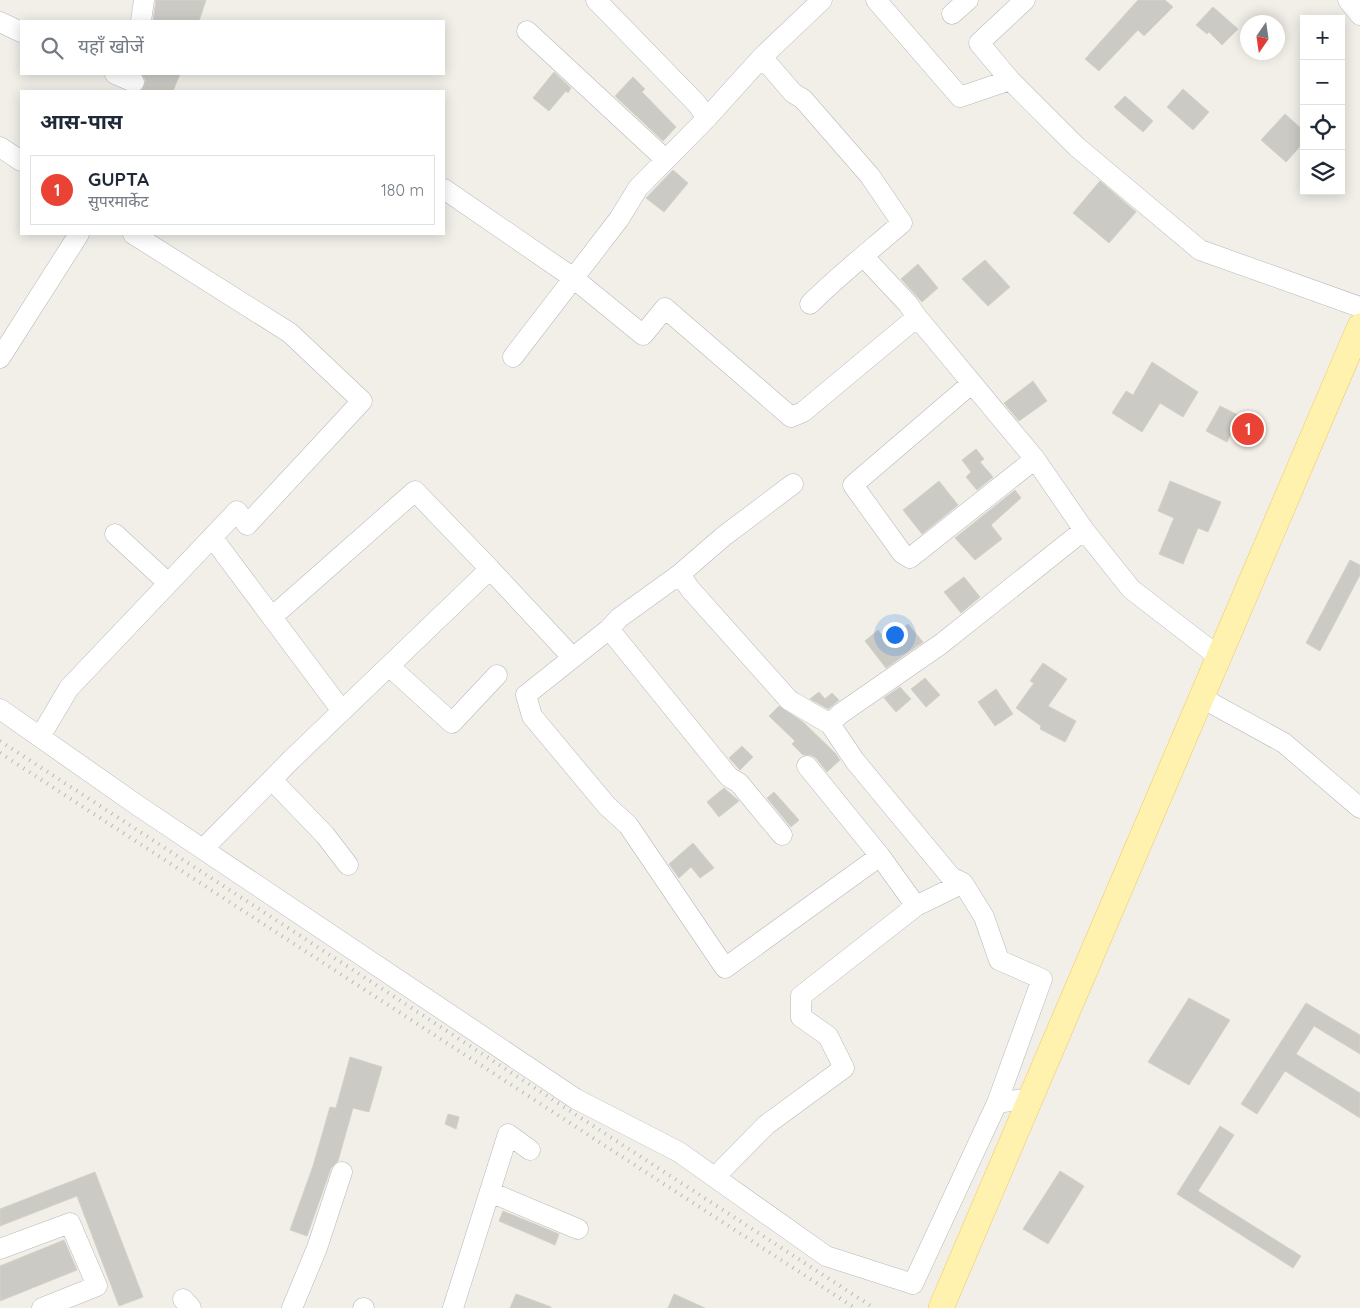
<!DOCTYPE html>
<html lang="hi">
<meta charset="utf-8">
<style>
body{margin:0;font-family:Quicksand,"Noto Sans Devanagari",sans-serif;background:#f2f2f3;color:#1f2937}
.controls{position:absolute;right:15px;top:15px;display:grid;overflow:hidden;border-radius:0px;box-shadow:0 2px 12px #0003}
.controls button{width:45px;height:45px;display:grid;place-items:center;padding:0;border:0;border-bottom:1px solid #e0e1e3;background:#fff;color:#1f2937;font:25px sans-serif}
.compass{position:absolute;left:1240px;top:15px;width:45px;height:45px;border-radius:50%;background:#fff;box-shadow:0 2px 12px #0003;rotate:193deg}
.you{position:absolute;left:894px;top:634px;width:18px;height:18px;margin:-12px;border:4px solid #fff;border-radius:50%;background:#1a73e8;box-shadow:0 0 0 8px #1a73e833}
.badge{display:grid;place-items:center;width:32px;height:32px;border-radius:50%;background:#ea4335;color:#fff;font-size:16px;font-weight:700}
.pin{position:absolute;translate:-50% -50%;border:2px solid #fff;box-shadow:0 1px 5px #0006}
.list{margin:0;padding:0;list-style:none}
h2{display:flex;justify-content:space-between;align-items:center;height:65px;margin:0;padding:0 20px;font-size:21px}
h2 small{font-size:16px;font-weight:400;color:#747a83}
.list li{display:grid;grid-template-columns:32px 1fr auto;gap:15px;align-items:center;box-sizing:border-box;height:70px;margin:0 10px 10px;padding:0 10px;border:1px solid #e0e1e3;border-radius:0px}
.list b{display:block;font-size:19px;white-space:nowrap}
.list p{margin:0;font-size:16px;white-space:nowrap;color:#747a83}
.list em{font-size:16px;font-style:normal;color:#747a83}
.icon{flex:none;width:28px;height:28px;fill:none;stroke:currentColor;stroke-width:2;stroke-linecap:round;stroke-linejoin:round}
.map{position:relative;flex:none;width:1360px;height:1308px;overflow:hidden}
.search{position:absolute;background:#fff;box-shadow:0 2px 12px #0003;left:20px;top:20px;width:425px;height:55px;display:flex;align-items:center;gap:12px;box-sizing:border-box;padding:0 18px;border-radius:0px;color:#747a83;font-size:19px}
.panel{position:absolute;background:#fff;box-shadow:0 2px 12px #0003;left:20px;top:90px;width:425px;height:145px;border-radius:0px}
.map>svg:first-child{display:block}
.building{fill:#cccac5;stroke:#d6d1c6}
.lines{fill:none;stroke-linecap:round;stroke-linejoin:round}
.minor-casing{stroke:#b5b8bc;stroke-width:21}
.major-casing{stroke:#f2c960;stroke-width:26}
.minor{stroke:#fff;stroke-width:20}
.major{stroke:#fff2af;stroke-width:25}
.rail{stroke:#b6b7b8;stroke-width:4;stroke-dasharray:1 6;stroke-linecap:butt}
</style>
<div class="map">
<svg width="1360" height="1308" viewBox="0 0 1360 1308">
<rect width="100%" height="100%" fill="#f1efe8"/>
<path class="building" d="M156 0H206L199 21H153Z
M1138 0H1165L1173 7 1144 36 1138 30 1099 71 1085 59Z
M1213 7 1238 29 1222 45 1209 32 1207 34 1196 25Z
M554 72 571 88 568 93 566 91 549 111 533 98Z
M142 74H180L173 91H141L146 81Z
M633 77 645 89 642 92 676 127 663 141 615 96Z
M1183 89 1209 112 1193 130 1167 107Z
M1125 96 1153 121 1143 132 1114 107Z
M1285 114 1304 131V142L1286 162 1261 140Z
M673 170 688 183 664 212 646 198Z
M1100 181 1136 212 1109 243 1073 213Z
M985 260 1010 287 988 306 962 279Z
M918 264 938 288 922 302 901 279Z
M1152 362 1198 392 1183 417 1160 403 1142 432 1112 413 1126 391 1133 395Z
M1033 381 1047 401 1019 421 1004 403Z
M1220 406 1240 416 1227 442 1206 431Z
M976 449 984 459 980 462 993 477 977 490 966 477 971 472 962 460Z
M939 481 958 505 922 534 903 510Z
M1170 481 1221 502 1208 532 1198 528 1183 564 1159 554 1174 518 1158 511Z
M1015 490 1021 498 991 525 1002 539 975 560 955 538Z
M1350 560 1360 565V575L1320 651 1306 643Z
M964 577 980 597 961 613 944 592Z
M908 624 923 642 886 668 865 641 878 630 886 641Z
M1043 663 1067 679 1048 706 1076 721 1065 742 1040 729 1041 726 1016 708 1034 683 1030 681Z
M925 678 940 695 926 707 911 689Z
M900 687 911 699 896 712 884 698Z
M996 689 1013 714 995 726 978 702Z
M819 692 825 699 832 693 839 700 828 709 810 699Z
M779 706 803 722 835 753 840 760 827 772 816 758 811 755H803L792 744 795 741 769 716Z
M742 746 753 757 740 770 729 758Z
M724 788 739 801 719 817 707 802Z
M774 792 799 820 791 827 767 798Z
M693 843 714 868 700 878 691 867 679 878 669 864Z
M1189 998 1230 1020 1189 1085 1148 1062Z
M1306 1003 1360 1035V1054L1314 1026 1296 1054 1360 1093V1118L1285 1071 1257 1114 1241 1104Z
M350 1057 382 1067 369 1112 353 1108 338 1161 331 1168 307 1236 290 1230 313 1166 330 1107 336 1108Z
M448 1114 459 1117 456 1129 445 1124Z
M1220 1126 1234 1135 1198 1191 1301 1256 1293 1268 1177 1194Z
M1060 1171 1084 1186 1048 1244 1023 1229Z
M95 1172 143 1297 119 1306 77 1196 0 1226V1209Z
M503 1211 559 1234 555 1245 499 1221Z
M64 1240 77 1270 0 1301V1266Z
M516 1294 551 1307V1308H510Z
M674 1294 705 1308H668Z"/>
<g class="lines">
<g class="minor-casing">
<path id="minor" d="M596 0 697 104 707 118
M876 0 960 97 1010 80 1077 147 1200 250 1360 307
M1348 0 1360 15
M952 14 968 0
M141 21 144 0
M0 22 21 32
M527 31 665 159
M762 57 793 93 803 99 870 176 902 223C871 250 839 275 810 304
M115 74 134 82
M1010 80 979 43 1025 0
M0 147 21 161
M444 189 572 277 643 335 665 308 791 417 803 412 917 317
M864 257 908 304 917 317 1035 459 1084 530 1131 589 1219 657
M513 357 619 219 638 188 707 118 762 57 822 0
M0 358 79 234
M971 384 853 485 902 553 910 558 1035 459
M793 484 724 536 680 574 619 618 609 629 526 695 532 716 607 806 628 825 725 968 880 856
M115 534 168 583
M212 537 342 711
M680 574 690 589 789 700 830 724 855 761 951 877 963 883 916 906 801 996V1017L828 1036 844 1068 766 1125 715 1177
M272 617 415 491 490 569
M609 629 729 777 739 783 782 835
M389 666 452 723 497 675
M1202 698 1284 743 1360 808
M0 709 137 805 576 1099 679 1152 826 1256 913 1284 997 1103 1031 1098
M830 724 840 714 941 644 1084 530
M40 737 69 688 237 511 247 525 362 401 290 333 133 234
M807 766 880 856 916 906
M272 780 325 835 348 865
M203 849 292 759 490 569 573 658
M963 883 984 917 999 960 1042 979 997 1103
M490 1192 578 1229
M0 1249 70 1223 97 1286 42 1308
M183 1299 191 1308
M292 1308 317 1248 342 1172
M363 1308H364
M453 1308 508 1134 530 1150"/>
</g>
<g class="major-casing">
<path id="major" d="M941 1308 1360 326"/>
</g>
<use href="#minor" class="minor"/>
<use href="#major" class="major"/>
<path class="rail" d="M0 741 874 1308
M0 753 855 1308"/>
</g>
</svg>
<div class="controls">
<button>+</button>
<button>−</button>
<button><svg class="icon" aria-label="locate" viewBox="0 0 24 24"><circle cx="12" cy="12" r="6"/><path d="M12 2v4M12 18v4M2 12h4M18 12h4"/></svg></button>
<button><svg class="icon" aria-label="layers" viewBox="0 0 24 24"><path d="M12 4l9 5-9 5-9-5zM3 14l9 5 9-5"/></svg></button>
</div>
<svg class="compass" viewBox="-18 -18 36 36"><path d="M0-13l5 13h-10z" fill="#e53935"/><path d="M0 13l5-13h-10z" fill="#747a83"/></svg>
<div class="you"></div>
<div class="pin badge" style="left:1248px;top:429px">1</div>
<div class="search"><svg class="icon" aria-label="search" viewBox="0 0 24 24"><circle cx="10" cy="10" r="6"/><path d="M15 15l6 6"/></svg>यहाँ खोजें</div>
<section class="panel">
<h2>आस-पास<small></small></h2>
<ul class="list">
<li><span class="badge">1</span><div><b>GUPTA</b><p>सुपरमार्केट</p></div><em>180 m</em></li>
</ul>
</section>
</div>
